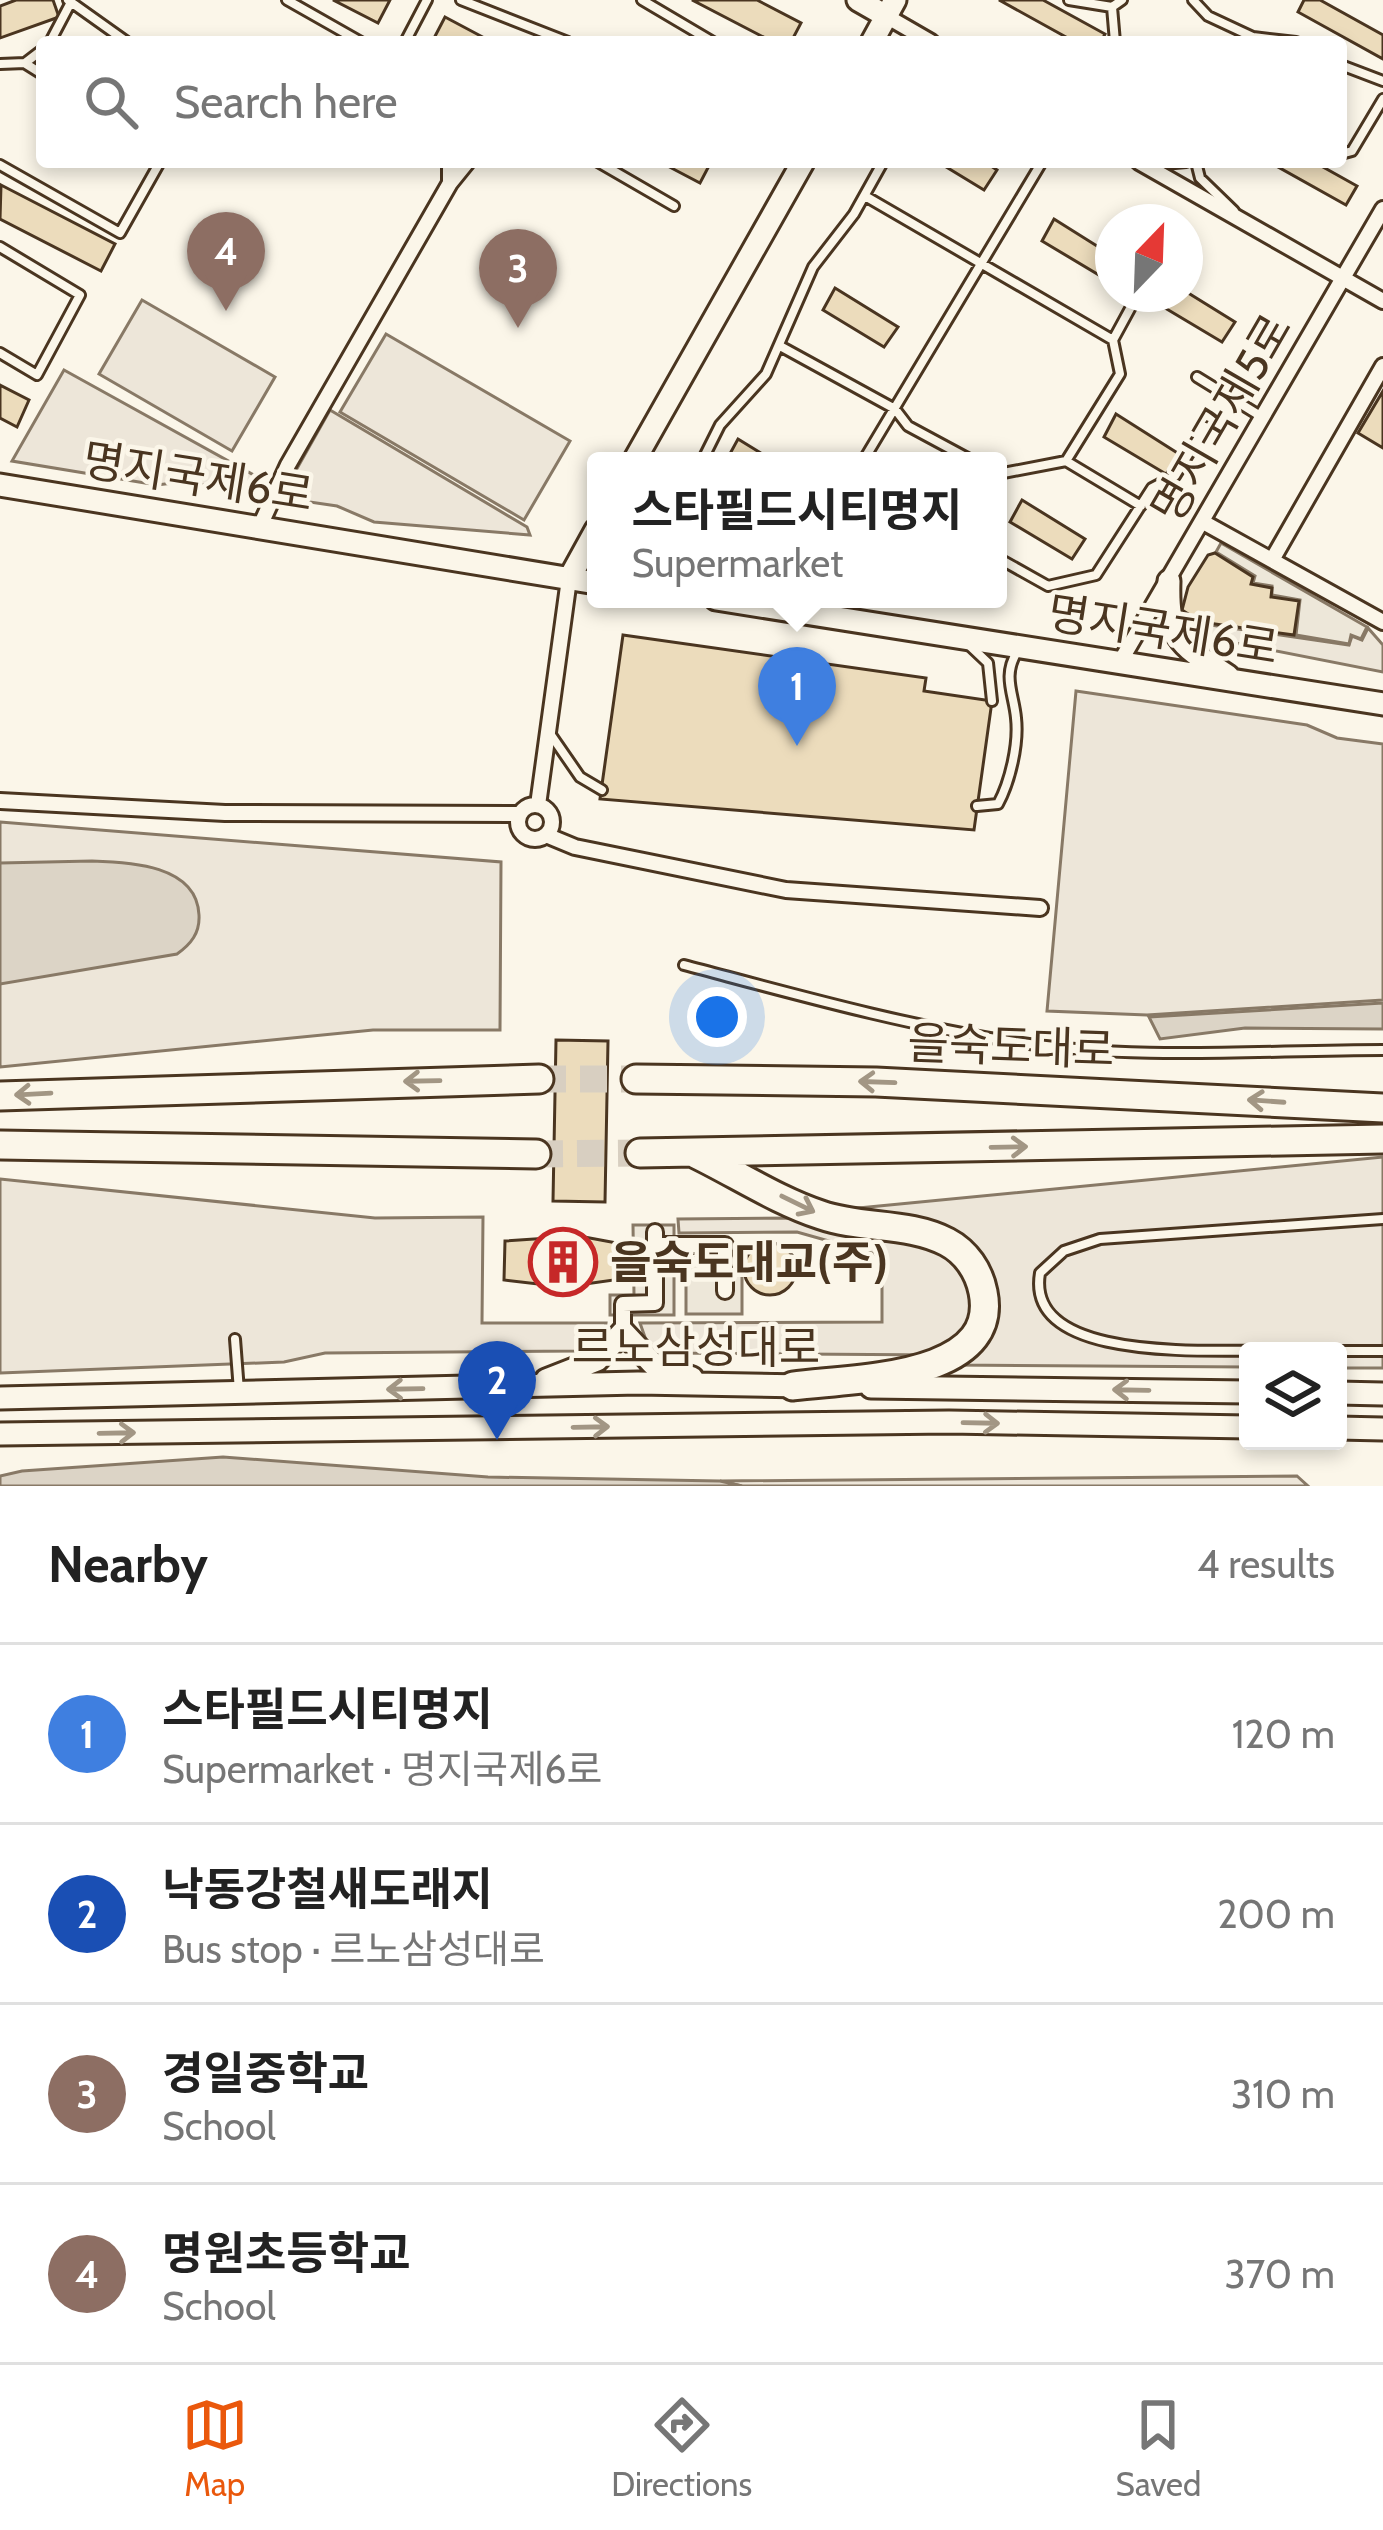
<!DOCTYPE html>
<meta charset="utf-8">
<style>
body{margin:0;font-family:Cabin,"Noto Sans KR",sans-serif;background:#f2f2f2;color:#222}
.controls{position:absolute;right:36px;bottom:36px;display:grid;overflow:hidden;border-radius:12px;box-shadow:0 6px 18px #0003}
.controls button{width:108px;height:108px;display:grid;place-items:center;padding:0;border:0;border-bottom:3px solid #e0e0e0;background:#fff;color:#222;font:60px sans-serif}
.compass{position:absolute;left:1095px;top:204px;width:108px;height:108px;border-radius:50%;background:#fff;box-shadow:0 6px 18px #0003;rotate:23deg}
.you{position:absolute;left:717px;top:1017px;width:42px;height:42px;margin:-30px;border:9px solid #fff;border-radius:50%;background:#1a73e8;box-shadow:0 0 0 18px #1a73e833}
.badge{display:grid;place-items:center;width:78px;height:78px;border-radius:50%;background:#ea580c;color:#fff;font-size:39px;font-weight:700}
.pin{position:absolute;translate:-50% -99px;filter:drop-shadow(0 3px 6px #0008)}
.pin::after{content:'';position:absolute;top:63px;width:42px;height:36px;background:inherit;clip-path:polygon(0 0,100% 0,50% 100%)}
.popup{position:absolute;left:587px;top:452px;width:420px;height:156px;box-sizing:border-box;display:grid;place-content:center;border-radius:12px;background:#fff;filter:drop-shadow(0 3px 9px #0005);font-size:39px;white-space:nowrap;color:#767676}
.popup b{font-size:45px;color:#222}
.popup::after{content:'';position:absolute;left:50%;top:100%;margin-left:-24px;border:24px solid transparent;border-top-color:#fff}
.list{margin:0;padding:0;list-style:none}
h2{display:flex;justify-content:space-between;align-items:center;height:156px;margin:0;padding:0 48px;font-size:51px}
h2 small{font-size:39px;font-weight:400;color:#767676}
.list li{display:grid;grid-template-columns:78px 1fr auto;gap:36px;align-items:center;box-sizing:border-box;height:180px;padding:0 48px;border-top:3px solid #e0e0e0}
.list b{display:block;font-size:45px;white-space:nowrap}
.list p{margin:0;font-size:39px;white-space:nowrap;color:#767676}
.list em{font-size:39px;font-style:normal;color:#767676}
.icon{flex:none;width:66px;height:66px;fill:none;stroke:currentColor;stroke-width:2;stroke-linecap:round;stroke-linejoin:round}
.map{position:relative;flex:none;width:1383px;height:1486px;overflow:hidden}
.search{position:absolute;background:#fff;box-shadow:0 6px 18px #0003;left:36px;right:36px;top:36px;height:132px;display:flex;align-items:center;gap:30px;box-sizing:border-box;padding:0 42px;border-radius:12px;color:#767676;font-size:45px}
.sheet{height:876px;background:#fff}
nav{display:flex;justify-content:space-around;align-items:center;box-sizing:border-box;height:168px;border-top:3px solid #e0e0e0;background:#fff;font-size:33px;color:#767676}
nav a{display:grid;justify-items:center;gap:6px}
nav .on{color:#ea580c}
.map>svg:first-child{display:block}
.green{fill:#ede6d9;stroke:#887966;stroke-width:3}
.parking{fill:#ede7d9;stroke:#887966;stroke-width:3}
.water{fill:#dcd4c6;stroke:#887966;stroke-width:3}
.building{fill:#ecdcbc;stroke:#4a3520;stroke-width:3}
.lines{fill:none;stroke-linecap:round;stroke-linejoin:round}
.highway-tunnel{stroke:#d8cfc1;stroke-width:27;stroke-dasharray:27 14;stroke-linecap:butt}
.lane-casing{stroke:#4a3520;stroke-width:14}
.street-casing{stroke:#4a3520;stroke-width:20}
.secondary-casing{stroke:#4a3520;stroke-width:27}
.highway-casing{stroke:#4a3520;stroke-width:33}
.lane{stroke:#fbf6e9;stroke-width:8}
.street{stroke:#fbf6e9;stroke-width:14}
.secondary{stroke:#fbf6e9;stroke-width:21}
.highway{stroke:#fbf6e9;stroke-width:27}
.oneway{stroke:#a29684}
.labels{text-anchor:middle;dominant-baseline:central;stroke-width:9;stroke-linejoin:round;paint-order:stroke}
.street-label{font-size:45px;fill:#4a3520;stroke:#fbf6e9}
.poi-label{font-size:45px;font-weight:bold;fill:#4a3520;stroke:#fbf6e9;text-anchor:start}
</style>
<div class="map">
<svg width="1383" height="1486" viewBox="0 0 1383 1486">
<rect width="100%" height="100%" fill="#fbf6e9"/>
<path class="green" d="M142 300 275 377 232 451 99 374Z
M386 334 570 441 524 520 340 412Z
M64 370 259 478 253 490 181 482 157 485 12 461Z
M330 410 527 527 530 535 374 522 337 506 289 499 286 488Z
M1190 622 1349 645 1352 636 1362 640 1368 628 1383 645V672L1205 637Z
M1076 691 1307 725 1337 738 1383 744V1000L1147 1015 1047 1011Z
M0 822 501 862 500 1030H373L0 1067Z
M1383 1157V1368H1338V1351H1248V1367L953 1365 965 1356 980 1266 848 1209Z
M0 1179 375 1218 483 1217 482 1323H606C604 1340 597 1346 580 1351L325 1353 284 1362 0 1373Z
M793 1218 932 1242 964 1264 976 1317 942 1355 665 1353 647 1343 640 1323 882 1322V1256L797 1232 679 1233 678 1219Z
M1297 1476 1308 1486H742L720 1481Z"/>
<path class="parking" d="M1221 543 1367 627 1361 639 1351 635 1349 644 1296 635 1300 600 1272 595V586L1253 583 1255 576 1216 552Z
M633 1225H674V1315H610V1295H634Z
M686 1258H742V1314H686Z"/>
<path class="water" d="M92 861C130 862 197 865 199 915 200 933 191 944 177 954L0 984V863Z
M1383 1003V1029L1245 1028 1160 1039 1149 1017Z
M223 1457 488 1477 720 1481 742 1486H0V1476L22 1471Z"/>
<path class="building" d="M16 0H53L59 17 0 38V6Z
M333 0H390L378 23Z
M692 0H757L801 23 791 42H773Z
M999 0H1043L1105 34 1101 42H1075Z
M1304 0H1320L1383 35V59L1298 12Z
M445 17 492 42H432Z
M660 162H711L700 183Z
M938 162H985L997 170 984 190Z
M1269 162H1314L1357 186 1346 205Z
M1 185 115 244 101 271 0 219Z
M1054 219 1113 256 1104 278 1042 241Z
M835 288 898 327 884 347 823 310Z
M1185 291 1235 322 1222 342 1160 305 1166 294Z
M0 385 29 400 17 427 0 418Z
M1383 391V448L1358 433Z
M1116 414 1179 454 1166 474 1104 437Z
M738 439 774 461H726Z
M1022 500 1085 539 1072 559 1010 522Z
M1215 553 1253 577 1251 584 1272 588 1271 597 1299 601 1294 635 1201 622 1182 610 1188 587 1208 555Z
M623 635 926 678 924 691 992 701 974 830 600 799Z
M556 1040 608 1041 605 1202 553 1201Z
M579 1236 622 1244 621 1279 564 1287 504 1280 505 1241Z
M744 1269a26 26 0 1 1 52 0a26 26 0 1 1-52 0Z"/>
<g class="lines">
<path class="highway-tunnel" d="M539 1079H636
M536 1154 640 1153"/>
<g class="lane-casing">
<path id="lane" d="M68 0 127 42
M287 0 361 42
M461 0 568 42
M642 0 713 42
M1069 0 1112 7 1122 0
M1193 0 1208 16 1253 37 1296 42
M1112 7 1115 42
M50 42 70 4
M405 42 427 0
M0 64 25 63 42 50
M26 64 42 74
M1341 65 1383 81
M1341 154 1352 151 1383 99
M598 162 674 206
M1196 162 1200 178 1234 211
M0 165 120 233 160 162
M1153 165 1186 162
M865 196 1113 340
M0 247 80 295 37 375 0 353
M780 346 895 409 908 426 973 461
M1197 377 1262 417
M702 461 720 425 766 374 813 267 854 214 883 162
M863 461 1042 162
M1066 461 1141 506
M998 474 1066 461 1120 374 1113 340 1138 294
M998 558 1048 586 1096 575 1152 488 1175 476 1205 427
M969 645 988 663 992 701
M551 735 580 777 602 790
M977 806 998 804C1010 782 1019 744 1016 718 1014 694 1002 676 1017 652
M684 965C794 994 903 1025 1015 1042 1137 1061 1261 1050 1383 1050
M235 1339 239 1391
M1277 1351C1222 1348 1024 1367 1040 1273L1064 1251 1100 1239 1383 1219
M1338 1351H1383"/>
</g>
<g class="street-casing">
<path id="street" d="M886 16 931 42
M1139 162 1383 301
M450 183V162
M1203 522 1383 622
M260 526 288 465 450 183 467 162
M1272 560 1383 366
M1120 662 1383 209
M0 801 225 813 520 814
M518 822a17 17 0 1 1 34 0a17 17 0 1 1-34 0Z
M538 805 569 579
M546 835 575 847 786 890 1040 908
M655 1245H725V1291
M623 1332V1304L655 1303V1232"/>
</g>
<g class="secondary-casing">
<path id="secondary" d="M858 0 886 16
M872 42 895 0
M634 461 803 162
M0 485 596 583
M569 579 596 530
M1169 581C1167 640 1181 645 1228 676
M716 599 1383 704
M546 1380 597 1360 623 1332 653 1364 692 1378
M871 1387 1248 1392
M1338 1393 1383 1394
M0 1398 638 1383 803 1386
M1338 1428 1383 1429
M0 1434 949 1422 1248 1427"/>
</g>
<g class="highway-casing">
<path id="highway" d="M636 1079 876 1082 1383 1108
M0 1096 539 1079
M0 1145 536 1154
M640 1153 1383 1139
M696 1154C737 1174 778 1201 821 1215 861 1229 909 1222 947 1242 966 1252 979 1271 983 1292 1001 1381 849 1378 793 1386"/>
</g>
<use href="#lane" class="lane"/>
<use href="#street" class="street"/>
<use href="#secondary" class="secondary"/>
<use href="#highway" class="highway"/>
</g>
<defs><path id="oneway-shaft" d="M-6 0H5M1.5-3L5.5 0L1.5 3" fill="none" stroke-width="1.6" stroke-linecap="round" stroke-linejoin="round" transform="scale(3)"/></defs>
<g class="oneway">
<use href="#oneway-shaft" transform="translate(422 1081) rotate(179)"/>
<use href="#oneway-shaft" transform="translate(877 1082) rotate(-178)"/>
<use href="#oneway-shaft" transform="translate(33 1094) rotate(177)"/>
<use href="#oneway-shaft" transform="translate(1266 1101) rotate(-176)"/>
<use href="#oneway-shaft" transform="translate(1009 1147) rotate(-1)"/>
<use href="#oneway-shaft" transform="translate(798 1204) rotate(26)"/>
<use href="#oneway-shaft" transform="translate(405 1389) rotate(179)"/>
<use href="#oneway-shaft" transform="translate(1131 1390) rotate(-179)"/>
<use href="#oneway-shaft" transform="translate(981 1423) rotate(1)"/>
<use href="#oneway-shaft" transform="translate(591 1427) rotate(-1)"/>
<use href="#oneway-shaft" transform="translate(117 1433) rotate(-1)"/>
</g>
<defs>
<g id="building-ring" transform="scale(3.45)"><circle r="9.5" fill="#fbf6e9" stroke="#c62828" stroke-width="1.5"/><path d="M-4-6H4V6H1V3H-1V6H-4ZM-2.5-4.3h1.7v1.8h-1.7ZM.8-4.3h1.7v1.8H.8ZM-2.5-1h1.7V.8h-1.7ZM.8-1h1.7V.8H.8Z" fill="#c62828"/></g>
</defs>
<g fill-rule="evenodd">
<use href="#building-ring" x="563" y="1262"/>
</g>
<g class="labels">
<g class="street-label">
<text transform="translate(1221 418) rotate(-60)">명지국제5로</text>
<text transform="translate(198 477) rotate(9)">명지국제6로</text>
<text transform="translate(1163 630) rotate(9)">명지국제6로</text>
<text transform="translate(1011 1046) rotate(2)">을숙도대로</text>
<text x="696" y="1347">르노삼성대로</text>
</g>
<g class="poi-label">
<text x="610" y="1262">을숙도대교(주)</text>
</g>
</g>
</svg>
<div class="controls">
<button><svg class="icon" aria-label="layers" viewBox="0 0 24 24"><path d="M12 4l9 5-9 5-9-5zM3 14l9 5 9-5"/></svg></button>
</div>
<svg class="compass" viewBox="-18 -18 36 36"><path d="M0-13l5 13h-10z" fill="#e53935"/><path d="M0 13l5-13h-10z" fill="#767676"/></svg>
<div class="you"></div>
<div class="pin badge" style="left:797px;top:746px;background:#3f7fe0">1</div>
<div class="popup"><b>스타필드시티명지</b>Supermarket</div>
<div class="pin badge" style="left:497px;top:1440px;background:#1a4fb4">2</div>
<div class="pin badge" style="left:518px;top:328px;background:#8d6e63">3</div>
<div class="pin badge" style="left:226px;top:311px;background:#8d6e63">4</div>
<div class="search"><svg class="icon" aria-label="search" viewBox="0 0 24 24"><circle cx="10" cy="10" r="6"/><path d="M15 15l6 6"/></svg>Search here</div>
</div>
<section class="sheet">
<h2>Nearby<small>4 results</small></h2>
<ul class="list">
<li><span class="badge" style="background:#3f7fe0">1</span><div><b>스타필드시티명지</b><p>Supermarket · 명지국제6로</p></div><em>120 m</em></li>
<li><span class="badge" style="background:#1a4fb4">2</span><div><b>낙동강철새도래지</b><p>Bus stop · 르노삼성대로</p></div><em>200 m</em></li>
<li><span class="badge" style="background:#8d6e63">3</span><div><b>경일중학교</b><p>School</p></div><em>310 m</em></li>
<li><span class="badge" style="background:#8d6e63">4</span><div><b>명원초등학교</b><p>School</p></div><em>370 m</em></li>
</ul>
</section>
<nav>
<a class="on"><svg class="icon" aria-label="map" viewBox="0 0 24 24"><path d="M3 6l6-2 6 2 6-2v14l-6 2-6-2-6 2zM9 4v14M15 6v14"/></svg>Map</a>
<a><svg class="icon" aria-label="directions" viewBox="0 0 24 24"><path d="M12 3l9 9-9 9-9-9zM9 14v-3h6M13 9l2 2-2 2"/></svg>Directions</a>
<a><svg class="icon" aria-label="saved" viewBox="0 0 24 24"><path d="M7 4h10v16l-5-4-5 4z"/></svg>Saved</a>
</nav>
